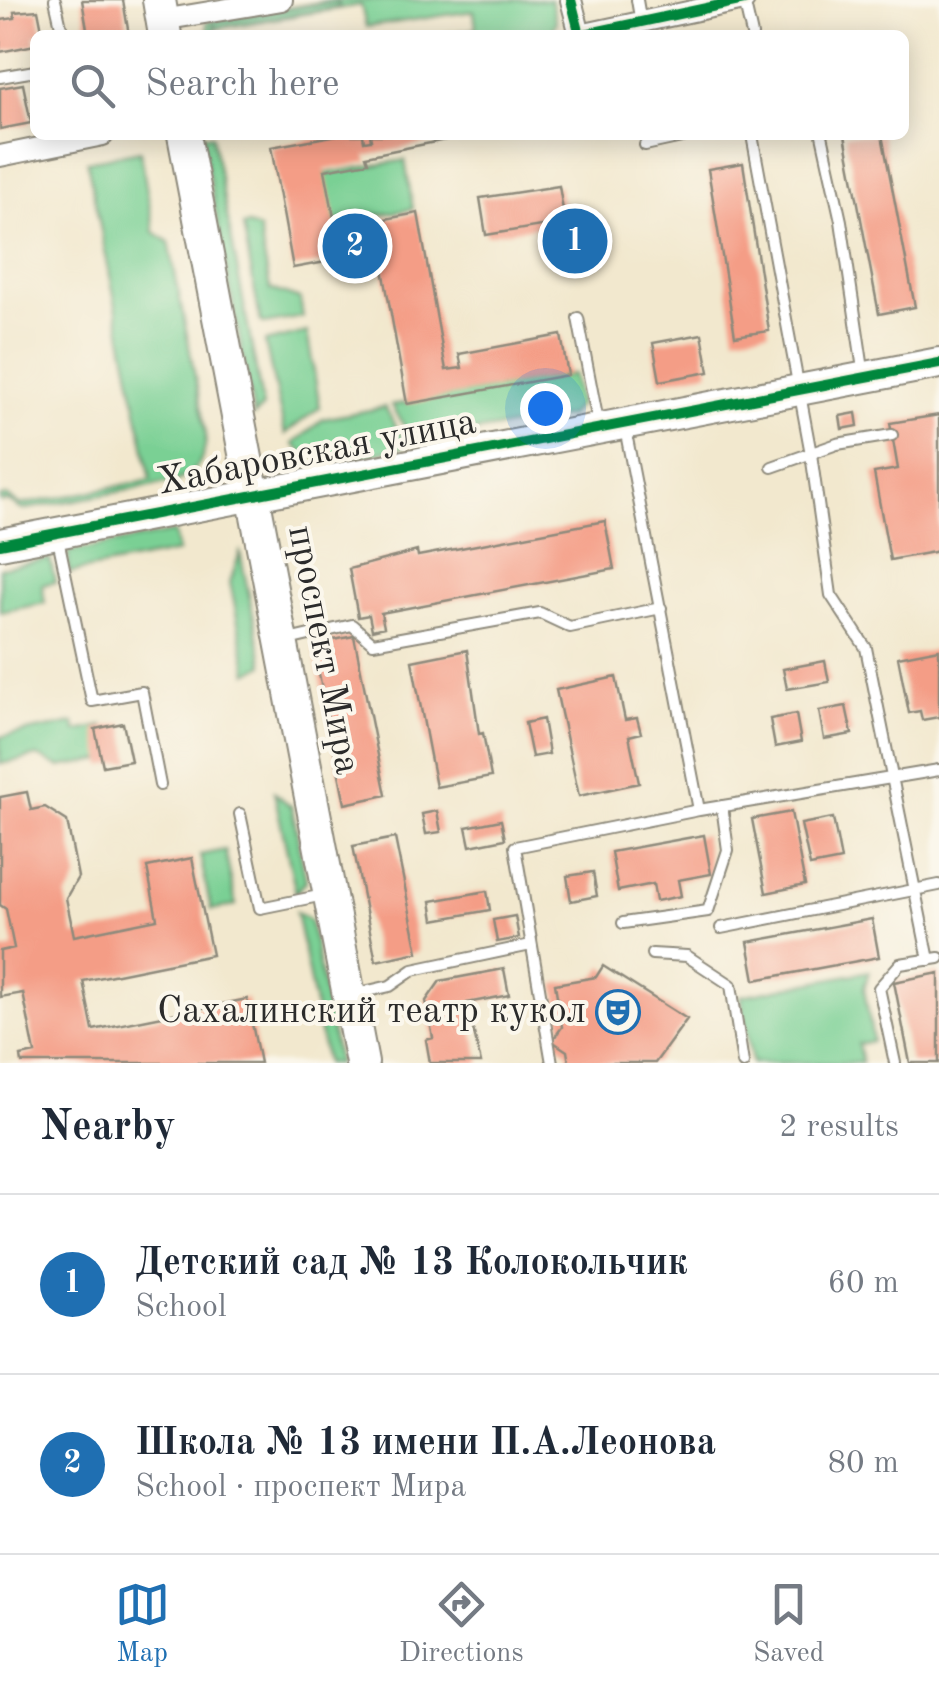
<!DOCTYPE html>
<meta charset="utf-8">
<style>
body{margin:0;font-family:"Old Standard TT",serif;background:#f6f6f7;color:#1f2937}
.you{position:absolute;left:545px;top:408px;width:35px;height:35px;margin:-25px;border:8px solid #fff;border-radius:50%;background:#1a73e8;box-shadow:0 0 0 15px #1a73e833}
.badge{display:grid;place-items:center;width:65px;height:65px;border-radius:50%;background:#1f6fb2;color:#fff;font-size:32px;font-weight:700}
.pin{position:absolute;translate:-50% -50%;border:5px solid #fff;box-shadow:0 2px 10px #0006}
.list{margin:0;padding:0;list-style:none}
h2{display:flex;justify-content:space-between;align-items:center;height:130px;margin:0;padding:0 40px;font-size:42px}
h2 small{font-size:32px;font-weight:400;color:#747a83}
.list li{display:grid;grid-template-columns:65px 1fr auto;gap:30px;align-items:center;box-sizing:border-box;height:180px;padding:0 40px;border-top:2px solid #e0e1e3}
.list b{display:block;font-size:38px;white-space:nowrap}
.list p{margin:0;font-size:32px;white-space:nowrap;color:#747a83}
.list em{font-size:32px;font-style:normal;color:#747a83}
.icon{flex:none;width:55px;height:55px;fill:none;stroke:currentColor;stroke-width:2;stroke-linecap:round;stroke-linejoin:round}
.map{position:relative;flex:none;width:939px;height:1063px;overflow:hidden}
.search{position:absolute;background:#fff;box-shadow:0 5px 25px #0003;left:30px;right:30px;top:30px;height:110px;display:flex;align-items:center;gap:25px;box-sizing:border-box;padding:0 35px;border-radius:15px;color:#747a83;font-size:38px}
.sheet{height:490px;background:#fff}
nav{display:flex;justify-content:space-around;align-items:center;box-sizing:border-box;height:140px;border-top:2px solid #e0e1e3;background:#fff;font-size:28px;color:#747a83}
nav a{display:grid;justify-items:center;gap:5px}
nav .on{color:#1f6fb2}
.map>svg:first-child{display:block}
.green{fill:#7ad094;stroke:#527e60;stroke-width:2.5}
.forest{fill:#63b27e;stroke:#476e54;stroke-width:2.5}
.building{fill:#f49d86}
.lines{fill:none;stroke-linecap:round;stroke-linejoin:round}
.lane-casing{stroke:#8e8a7c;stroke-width:14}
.street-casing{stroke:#8e8a7c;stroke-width:24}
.secondary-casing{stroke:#8e8a7c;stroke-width:34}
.primary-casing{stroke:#8e8a7c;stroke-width:36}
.lane{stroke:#fff;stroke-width:10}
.street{stroke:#fff;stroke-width:20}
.secondary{stroke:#fff;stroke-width:30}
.primary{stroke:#fff;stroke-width:32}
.cycleway-casing{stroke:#fbf7ec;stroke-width:16}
.cycleway{stroke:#00873e;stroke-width:10}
.labels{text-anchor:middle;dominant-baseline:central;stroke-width:8;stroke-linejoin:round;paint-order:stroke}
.street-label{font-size:38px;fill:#2b2b2b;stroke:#fbf7ec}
.poi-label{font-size:38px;fill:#2b2b2b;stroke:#fbf7ec;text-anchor:end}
</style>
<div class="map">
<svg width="939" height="1063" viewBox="0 0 939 1063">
<rect width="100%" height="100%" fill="#fbf7ec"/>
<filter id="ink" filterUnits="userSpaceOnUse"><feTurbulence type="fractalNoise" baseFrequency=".01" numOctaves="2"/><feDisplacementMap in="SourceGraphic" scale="20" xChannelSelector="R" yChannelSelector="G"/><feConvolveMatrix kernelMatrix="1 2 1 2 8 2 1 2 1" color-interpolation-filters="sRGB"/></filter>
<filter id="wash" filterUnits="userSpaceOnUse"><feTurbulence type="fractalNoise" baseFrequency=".0048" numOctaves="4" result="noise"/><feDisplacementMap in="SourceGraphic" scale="40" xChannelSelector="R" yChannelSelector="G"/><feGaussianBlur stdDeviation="2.25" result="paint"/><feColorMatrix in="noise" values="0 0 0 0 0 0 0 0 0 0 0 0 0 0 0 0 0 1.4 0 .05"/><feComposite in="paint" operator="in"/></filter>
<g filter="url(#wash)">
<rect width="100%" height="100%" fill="#f2e8ce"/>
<path class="green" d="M331 0H551L556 22 550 35H441L476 29 474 11 366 27 361 5 215 29V35H209L207 22Z
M201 135H212L263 407 254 416Z
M140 151 154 232 169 242 206 434C206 458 198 471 177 481L22 510 8 501 0 502V497L7 496 20 505 151 480 87 161Z
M405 160 413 209 333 223 324 174Z
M248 225 259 229 270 289 300 299 303 317 264 324 260 320 243 226Z
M307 332 320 407 285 434 265 342Z
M573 374 579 404 569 416 413 442 392 405Z
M385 407 407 446C374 453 320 473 293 444L323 419Z
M174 532 178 552 69 573 68 552Z
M240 553 264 665 248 673 230 582Z
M50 559 55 582 42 585 45 603 0 612V568Z
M74 723 76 731 103 726 109 759 59 767 38 756 0 764V737Z
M274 792 292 807 306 881 296 893Z
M225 850 236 905 211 910 200 855Z
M296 912 310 920 338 1063H326Z
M869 971 864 988 873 1041 858 1044 862 1063H752L741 996Z"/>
<path class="forest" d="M338 0 339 8 214 29 213 20Z"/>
<g id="blocks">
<path class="building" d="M82 0H123L129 35H88Z
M38 10 43 35H35V45L0 52 1 20 15 18 14 12Z
M23 84 31 123 0 129V88Z
M338 135H363L364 141 371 140 370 135H470L366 156 368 162 325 170 336 228 418 213 446 370 462 368 459 354 561 335 568 375 407 404 380 252 293 268 271 147Z
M845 135H882L915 307 879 314Z
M743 163 769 331 735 336 708 169Z
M559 186 565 222 486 235 480 198Z
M702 334 709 372 660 381 653 343Z
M856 413 858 426 842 429 840 416Z
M939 415V551L890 560 874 473 898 469 890 423Z
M605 521 614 569 381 613 384 627 372 630 369 615 358 617 349 569 417 551 418 556Z
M354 636 386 795 345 804 313 644Z
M939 649V717L922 720 920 711 909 713 898 657Z
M467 650 479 734 483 733 491 777 436 787 412 661Z
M825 661 829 682 787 689 783 669Z
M616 677 625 720 637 718 641 733 629 736 639 783 579 796 556 690Z
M846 706 852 734 824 739 819 711Z
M796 714 801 742 775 747 770 719Z
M543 719 549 754 532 757 525 723Z
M123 723 131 761 103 766 95 729Z
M27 792 31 810 45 807 67 821 78 877 66 898 74 936 157 919 147 867 192 858 212 955 83 981 93 1030 247 999 260 1063H22L21 1056 35 1053 23 993 0 997V951L14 948 6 909 0 905V797Z
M437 811 441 832 426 834 422 814Z
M791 812 805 885 766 893 752 819Z
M833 818 841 860 810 866 801 824Z
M501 820 505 839 470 846 466 827Z
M704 835 711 874 678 880 681 896 656 901 653 884 618 891 611 852Z
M395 838 418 952 376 961 353 846Z
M593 872 597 896 571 901 567 876Z
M487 891 490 910 434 920 431 901Z
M515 916 519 938 497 942 493 920Z
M872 919 879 957 755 980 748 942Z
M603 966 687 1019 655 1063H569L567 1051 552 1041 562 1027 555 984 596 977Z
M504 969 509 995 467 1003 481 1063H430L426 1040 433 1038 426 1001 440 981Z
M939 973V1063H910L894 982Z"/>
</g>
</g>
<g filter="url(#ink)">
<use href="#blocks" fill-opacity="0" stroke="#8e8a7c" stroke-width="2.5"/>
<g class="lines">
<g class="lane-casing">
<path id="lane" d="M55 0 63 35
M637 0 641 23
M744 0 752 35
M0 77 35 71
M752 135 811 454 831 595 866 648 929 960
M822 135 841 221 864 376
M645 145 691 135
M578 318 599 427
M625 428 699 810
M772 467 837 444 892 435
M58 539 92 701 142 692 160 785
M288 640 352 625 373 643 540 613 570 627 661 608
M240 814 260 908 324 895
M623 923 708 911 728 850 722 806
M721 928 939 885
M652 954 687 956 731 985 743 1063
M355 994 390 986 413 970 531 945
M552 1063 515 847 699 810 939 770
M895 1063 879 988 900 964 939 958"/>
</g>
<g class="street-casing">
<path id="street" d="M571 0 580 35 744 0
M162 20 282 0
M0 156 103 135"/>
</g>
<g class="secondary-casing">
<path id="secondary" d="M0 544 939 363"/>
</g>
<g class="primary-casing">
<path id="primary" d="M159 0 165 35
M184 135 362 1063"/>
</g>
<use href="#lane" class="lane"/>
<use href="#street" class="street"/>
<use href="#secondary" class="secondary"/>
<use href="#primary" class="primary"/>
<g class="cycleway-casing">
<path id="cycleway" d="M571 0 580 35 744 0
M0 544 939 363"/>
</g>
<use href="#cycleway" class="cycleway"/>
</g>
</g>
<defs>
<g id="theatre-ring" transform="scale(2.25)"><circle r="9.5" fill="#fbf7ec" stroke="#1f6fb2" stroke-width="1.5"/><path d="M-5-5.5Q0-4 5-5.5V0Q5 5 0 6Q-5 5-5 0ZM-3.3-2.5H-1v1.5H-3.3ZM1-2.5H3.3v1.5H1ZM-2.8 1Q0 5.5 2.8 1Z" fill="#1f6fb2"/></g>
</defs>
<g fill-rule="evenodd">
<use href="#theatre-ring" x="618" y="1012"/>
</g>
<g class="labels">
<g class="street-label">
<text transform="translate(317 453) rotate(-11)">Хабаровская улица</text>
<text transform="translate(323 650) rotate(79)">проспект Мира</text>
</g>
<g class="poi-label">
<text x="586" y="1012">Сахалинский театр кукол</text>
</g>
</g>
</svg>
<div class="you"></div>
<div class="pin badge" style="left:575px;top:241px">1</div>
<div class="pin badge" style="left:355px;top:246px">2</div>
<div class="search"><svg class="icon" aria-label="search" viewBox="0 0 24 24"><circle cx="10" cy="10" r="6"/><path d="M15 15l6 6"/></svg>Search here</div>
</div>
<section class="sheet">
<h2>Nearby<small>2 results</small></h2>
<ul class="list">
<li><span class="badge">1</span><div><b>Детский сад № 13 Колокольчик</b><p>School</p></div><em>60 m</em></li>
<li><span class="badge">2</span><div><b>Школа № 13 имени П.А.Леонова</b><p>School · проспект Мира</p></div><em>80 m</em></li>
</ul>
</section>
<nav>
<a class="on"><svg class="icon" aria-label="map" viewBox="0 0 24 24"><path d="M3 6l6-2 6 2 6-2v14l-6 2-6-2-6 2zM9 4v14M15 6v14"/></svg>Map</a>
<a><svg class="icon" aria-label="directions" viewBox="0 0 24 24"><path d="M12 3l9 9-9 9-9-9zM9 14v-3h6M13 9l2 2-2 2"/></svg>Directions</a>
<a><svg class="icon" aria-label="saved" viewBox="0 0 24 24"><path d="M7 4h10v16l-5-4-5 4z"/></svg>Saved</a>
</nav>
